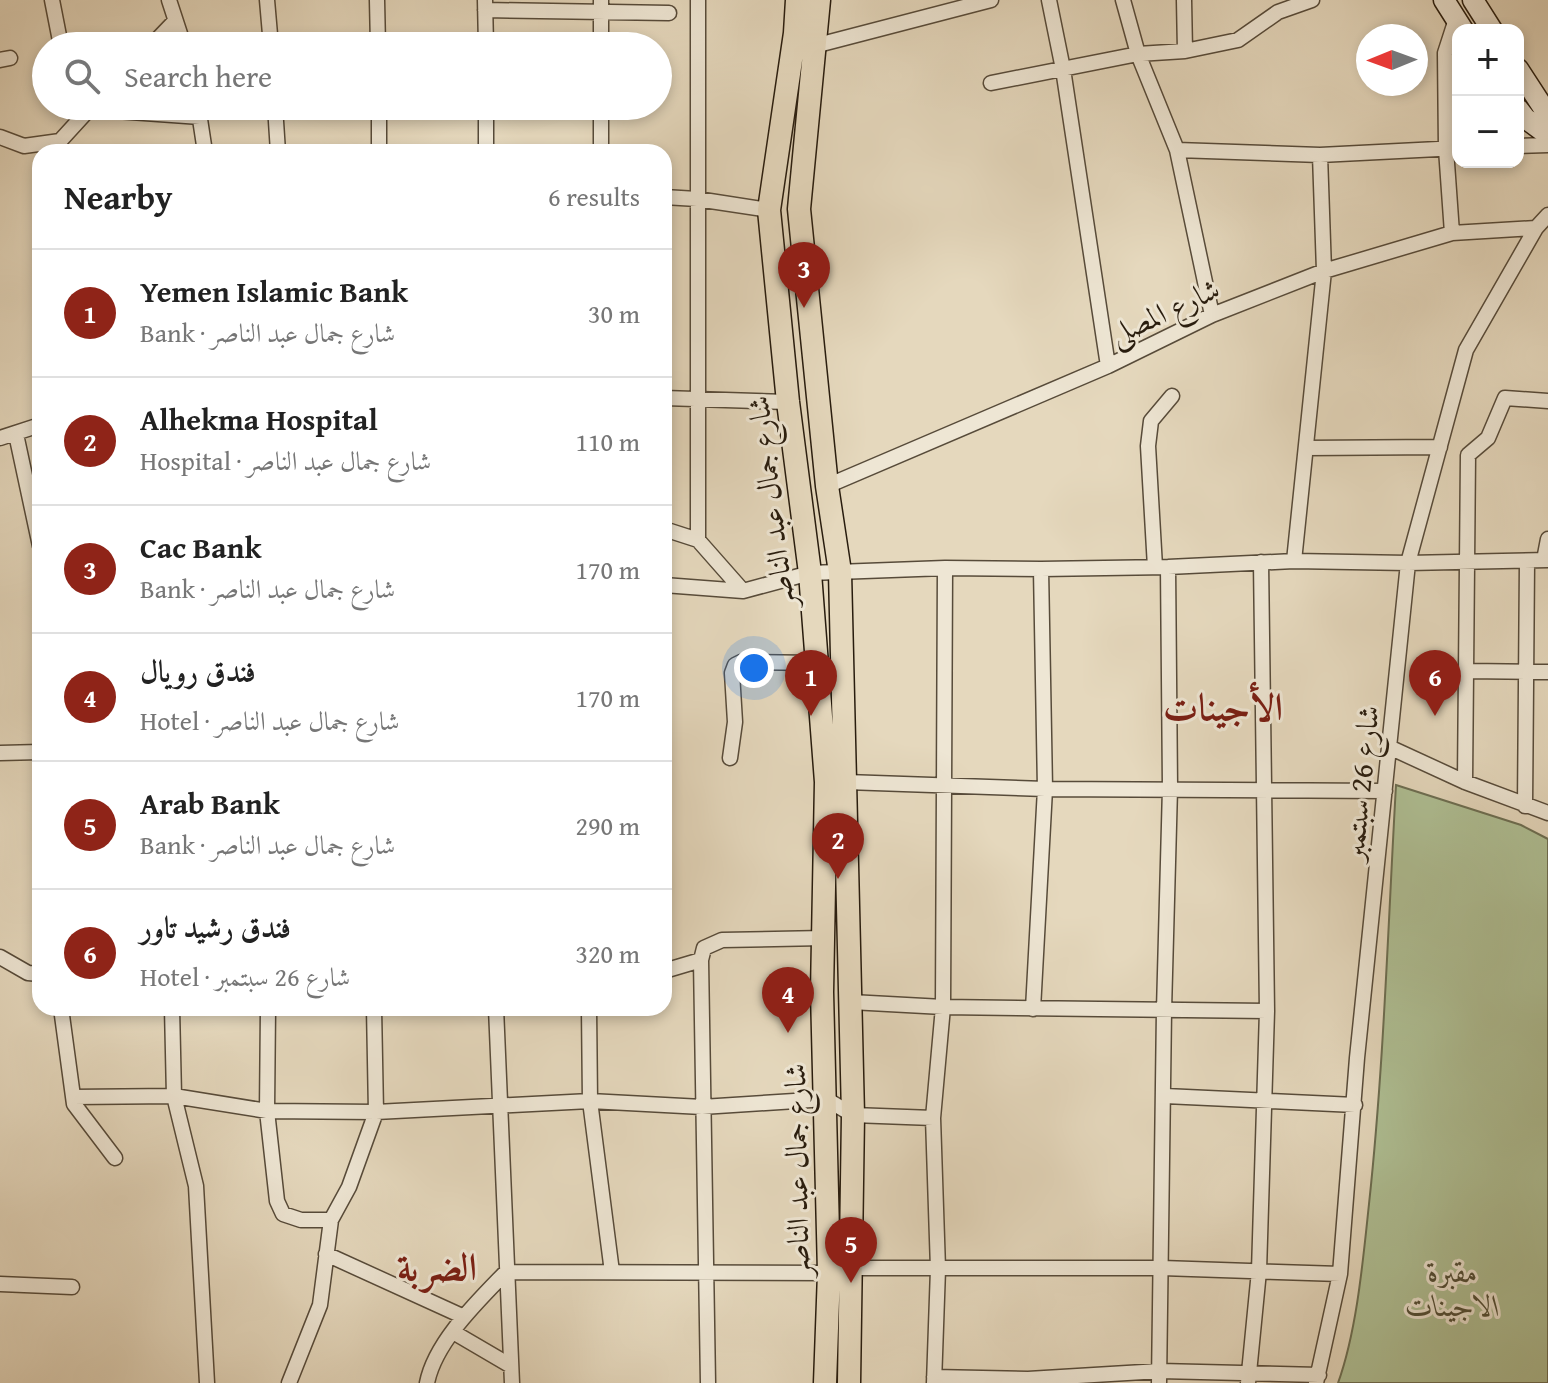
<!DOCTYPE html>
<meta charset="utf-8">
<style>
body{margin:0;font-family:"Gentium Book Plus",Amiri,serif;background:#f2f2f2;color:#222}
.controls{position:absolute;right:24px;top:24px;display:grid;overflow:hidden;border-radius:16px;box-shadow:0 4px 12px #0003}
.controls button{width:72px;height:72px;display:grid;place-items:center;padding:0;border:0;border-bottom:2px solid #e0e0e0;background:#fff;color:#222;font:40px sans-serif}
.compass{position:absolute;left:1356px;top:24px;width:72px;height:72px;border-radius:50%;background:#fff;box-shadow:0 4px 12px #0003;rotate:269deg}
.you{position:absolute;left:754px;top:668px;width:28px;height:28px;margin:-20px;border:6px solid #fff;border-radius:50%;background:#1a73e8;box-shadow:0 0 0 12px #1a73e833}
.badge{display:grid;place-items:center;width:52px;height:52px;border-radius:50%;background:#8f2418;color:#fff;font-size:26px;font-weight:700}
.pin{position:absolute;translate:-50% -66px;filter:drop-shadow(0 2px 4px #0008)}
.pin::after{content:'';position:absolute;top:42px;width:28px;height:24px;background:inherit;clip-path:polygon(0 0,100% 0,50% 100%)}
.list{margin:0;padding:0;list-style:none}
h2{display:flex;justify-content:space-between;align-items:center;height:104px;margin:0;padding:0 32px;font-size:34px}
h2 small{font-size:26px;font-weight:400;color:#767676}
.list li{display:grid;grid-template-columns:52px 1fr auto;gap:24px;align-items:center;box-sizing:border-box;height:128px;padding:0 32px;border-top:2px solid #e0e0e0}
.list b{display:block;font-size:30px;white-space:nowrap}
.list p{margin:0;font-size:26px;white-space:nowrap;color:#767676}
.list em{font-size:26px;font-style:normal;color:#767676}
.icon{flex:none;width:44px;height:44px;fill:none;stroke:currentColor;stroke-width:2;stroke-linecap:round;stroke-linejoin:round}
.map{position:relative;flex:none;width:1548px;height:1383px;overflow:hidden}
.search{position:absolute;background:#fff;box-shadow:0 4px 12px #0003;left:32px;top:32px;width:640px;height:88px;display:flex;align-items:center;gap:20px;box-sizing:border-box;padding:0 28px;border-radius:44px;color:#767676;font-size:30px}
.panel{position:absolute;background:#fff;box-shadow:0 4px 12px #0003;left:32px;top:144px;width:640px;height:872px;border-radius:24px}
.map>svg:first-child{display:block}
.green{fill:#afc095;stroke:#6c6e52;stroke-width:2}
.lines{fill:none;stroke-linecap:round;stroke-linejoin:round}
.minor-casing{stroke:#574b3a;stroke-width:17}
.secondary-casing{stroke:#281c0e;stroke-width:23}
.primary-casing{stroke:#281c0e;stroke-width:25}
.minor{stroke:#eee6d4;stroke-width:14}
.secondary{stroke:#eee6d4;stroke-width:20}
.primary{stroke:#e5d8bd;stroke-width:22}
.labels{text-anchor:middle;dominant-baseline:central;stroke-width:6;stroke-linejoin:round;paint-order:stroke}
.street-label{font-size:30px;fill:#281c0e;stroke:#eee6d4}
.park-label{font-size:30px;font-style:italic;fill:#504d36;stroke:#eee6d4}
.district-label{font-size:38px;font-weight:bold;fill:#7a1f14;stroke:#eee6d4}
</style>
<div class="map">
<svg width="1548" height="1383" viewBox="0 0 1548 1383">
<rect width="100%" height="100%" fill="#e5d8bd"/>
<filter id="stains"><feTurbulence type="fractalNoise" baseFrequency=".0025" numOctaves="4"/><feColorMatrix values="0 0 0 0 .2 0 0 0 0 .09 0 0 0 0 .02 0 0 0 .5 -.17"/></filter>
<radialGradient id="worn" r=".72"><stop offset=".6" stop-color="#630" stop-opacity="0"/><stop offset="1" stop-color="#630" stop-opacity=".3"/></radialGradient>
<path class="green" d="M1396 785 1521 825 1548 839V1383H1338C1357 1330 1363 1260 1369 1204 1384 1065 1388 925 1396 785Z"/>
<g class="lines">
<g class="minor-casing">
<path id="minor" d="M52 0 61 46
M169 0 184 46
M267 0 271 46
M377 0 378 46
M485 0 486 46
M601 0V46
M1049 0 1063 69 1108 366
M1123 0 1138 54 1177 150 1212 315
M1184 0 1185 51
M485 10 669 13
M151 46 174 22
M814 46 991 0
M0 60 10 58
M991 83 1138 54 1185 51 1238 40 1278 12 1312 0
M198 106 205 152
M275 106 278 152
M379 106V152
M486 106V152
M88 109 200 117
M0 137 24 146 60 141 92 106
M1518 146 1548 145
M1177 150 1320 155 1458 148
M601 152V106
M664 197 697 199 769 210
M1452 233 1446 149 1445 53 1456 19
M664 398 788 402
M16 434 40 546
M0 438 40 425
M1306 448 1440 447
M827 486 1108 366 1212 315 1324 271 1452 233 1536 228
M664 529 698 540 743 591
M698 540V0
M1544 560 1548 539
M1294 561 1324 271 1320 155
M1155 567 1148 446 1151 421 1172 396
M664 585 743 591 810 573 945 568 1041 569 1168 567 1294 561 1408 563 1548 560
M1468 671 1548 672
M1389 747 1465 782 1548 813
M0 753 40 752
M730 758 735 722 732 673 735 665 741 662 818 663
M846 782 1045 789 1385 791
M1465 782 1468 455 1488 438 1505 398 1548 401
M1525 806 1527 562
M0 957 28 973 40 974
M664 971 701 960
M851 1002 943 1007 1267 1011
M61 1008 74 1104 115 1158
M172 1008 174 1096 196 1186 207 1383
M268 1008 267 1111 277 1201 283 1214 301 1220H331
M496 1008 512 1383
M589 1008 590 1101 612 1272
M1033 1009 1045 789 1041 569
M1165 1096 1355 1105
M73 1097 174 1096 267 1111 376 1112 590 1101 702 1107 826 1099 853 1115 933 1118
M326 1254 462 1316
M853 1268H1162L1340 1274
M0 1284 72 1287
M453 1332 511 1366
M934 1377 1028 1379 1160 1371 1319 1375
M289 1383 320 1305 331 1220 349 1187 376 1112 374 1008
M427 1383C435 1342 478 1301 506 1272L829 1273
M708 1383 701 960 704 948 722 940 824 938
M934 1383 938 1269 933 1118 943 1007 945 568
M1159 1383 1164 1010 1170 788 1168 567
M1248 1383 1259 1271 1267 1011 1261 562
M1316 1383 1340 1274 1357 1058 1408 563 1466 350 1536 228 1548 215"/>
</g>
<g class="secondary-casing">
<path id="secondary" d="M1444 0 1463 30
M1473 0 1492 30
M1518 69 1548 115
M1518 109 1525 118 1548 135"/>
</g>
<g class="primary-casing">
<path id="primary" d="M797 0 795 33 769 210 788 402 810 573 826 782 822 992 829 1273 825 1383
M819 0 799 209 827 486 840 572 853 1115 849 1383"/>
</g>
<use href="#minor" class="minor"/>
<use href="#secondary" class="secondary"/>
<use href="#primary" class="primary"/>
</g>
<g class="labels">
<g class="street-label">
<text transform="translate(1164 311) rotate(-25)">شارع المصلى</text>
<text transform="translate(770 502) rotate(-97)">شارع جمال عبد الناصر</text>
<text transform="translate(1360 783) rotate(-84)">شارع 26 سبتمبر</text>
<text transform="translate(796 1170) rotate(-91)">شارع جمال عبد الناصر</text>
</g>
<g class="park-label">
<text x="1453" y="1271">مقبرة<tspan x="1453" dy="34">الاجينات</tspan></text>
</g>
<g class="district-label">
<text x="1223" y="706">الأجينات</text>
<text x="437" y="1266">الضربة</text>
</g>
</g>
<rect width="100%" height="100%" filter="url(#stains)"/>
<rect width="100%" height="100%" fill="url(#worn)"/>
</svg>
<div class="controls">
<button>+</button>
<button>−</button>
</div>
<svg class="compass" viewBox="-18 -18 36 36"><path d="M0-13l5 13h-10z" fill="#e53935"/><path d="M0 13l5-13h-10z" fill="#767676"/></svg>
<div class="you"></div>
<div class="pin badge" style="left:811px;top:716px">1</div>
<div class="pin badge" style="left:838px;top:879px">2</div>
<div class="pin badge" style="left:804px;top:308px">3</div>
<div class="pin badge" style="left:788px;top:1033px">4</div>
<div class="pin badge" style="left:851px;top:1283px">5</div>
<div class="pin badge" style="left:1435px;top:716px">6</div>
<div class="search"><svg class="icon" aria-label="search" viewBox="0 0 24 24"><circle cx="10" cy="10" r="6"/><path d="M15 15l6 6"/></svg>Search here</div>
<section class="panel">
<h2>Nearby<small>6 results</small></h2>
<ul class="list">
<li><span class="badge">1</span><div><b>Yemen Islamic Bank</b><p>Bank · شارع جمال عبد الناصر</p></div><em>30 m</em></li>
<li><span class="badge">2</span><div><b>Alhekma Hospital</b><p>Hospital · شارع جمال عبد الناصر</p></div><em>110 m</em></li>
<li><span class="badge">3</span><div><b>Cac Bank</b><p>Bank · شارع جمال عبد الناصر</p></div><em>170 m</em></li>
<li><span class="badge">4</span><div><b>فندق رويال</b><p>Hotel · شارع جمال عبد الناصر</p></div><em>170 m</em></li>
<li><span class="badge">5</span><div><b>Arab Bank</b><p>Bank · شارع جمال عبد الناصر</p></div><em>290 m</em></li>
<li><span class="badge">6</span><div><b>فندق رشيد تاور</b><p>Hotel · شارع 26 سبتمبر</p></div><em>320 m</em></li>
</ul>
</section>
</div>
